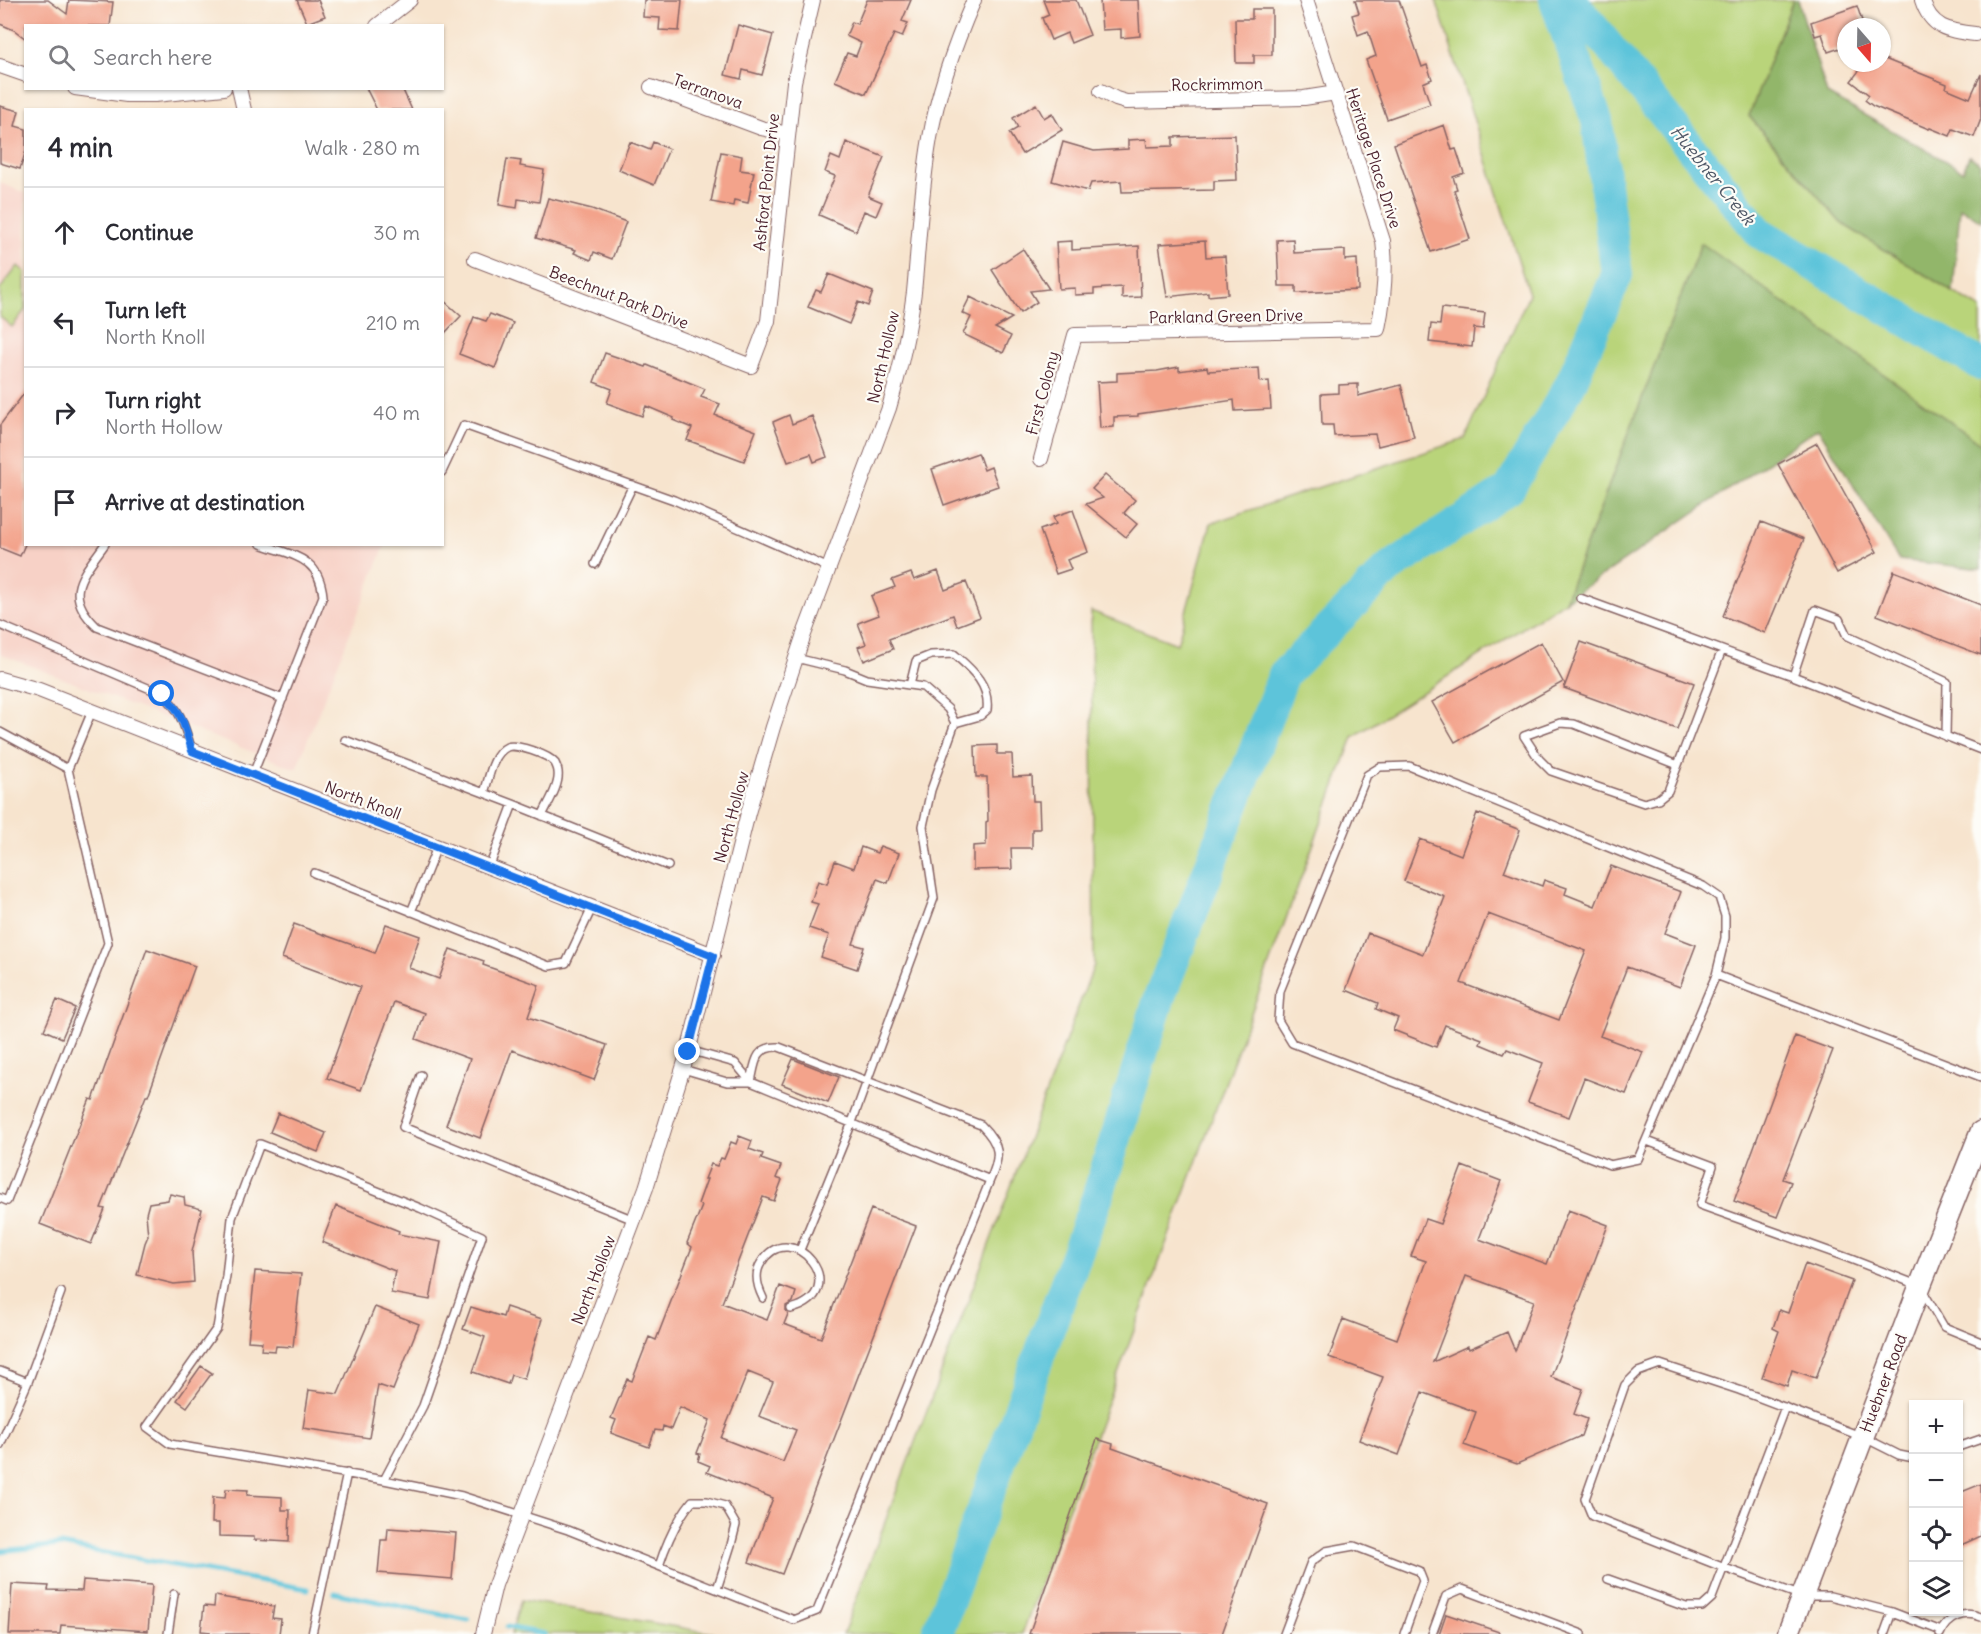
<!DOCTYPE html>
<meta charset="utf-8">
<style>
body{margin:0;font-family:Delius,sans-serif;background:#f7f7f7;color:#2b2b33}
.controls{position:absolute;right:18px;bottom:18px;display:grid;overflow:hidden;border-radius:0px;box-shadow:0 2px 4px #0004}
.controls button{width:54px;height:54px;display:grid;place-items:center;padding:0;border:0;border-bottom:2px solid #e1e1e2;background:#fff;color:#2b2b33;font:30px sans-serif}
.compass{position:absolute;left:1837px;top:18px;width:54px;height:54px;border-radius:50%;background:#fff;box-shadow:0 2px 4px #0004;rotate:160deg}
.stop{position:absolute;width:18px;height:18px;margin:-14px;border:4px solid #1a73e8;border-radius:50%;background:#fff}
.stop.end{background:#1a73e8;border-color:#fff;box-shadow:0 2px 6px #0008}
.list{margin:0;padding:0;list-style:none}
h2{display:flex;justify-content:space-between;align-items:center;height:78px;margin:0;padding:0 24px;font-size:26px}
h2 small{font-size:20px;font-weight:400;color:#7c7c81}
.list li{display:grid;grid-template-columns:39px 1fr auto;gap:18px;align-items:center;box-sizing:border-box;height:90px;padding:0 24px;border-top:2px solid #e1e1e2}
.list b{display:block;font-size:22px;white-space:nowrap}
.list p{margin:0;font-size:20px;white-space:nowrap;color:#7c7c81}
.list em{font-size:20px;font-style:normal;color:#7c7c81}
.icon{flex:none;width:33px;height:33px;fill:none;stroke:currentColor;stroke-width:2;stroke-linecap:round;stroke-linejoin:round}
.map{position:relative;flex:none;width:1981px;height:1634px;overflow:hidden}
.search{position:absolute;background:#fff;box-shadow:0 2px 4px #0004;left:24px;top:24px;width:420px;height:66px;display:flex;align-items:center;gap:15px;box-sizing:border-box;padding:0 21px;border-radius:0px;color:#7c7c81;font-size:22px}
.panel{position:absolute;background:#fff;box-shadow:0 2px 4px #0004;left:24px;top:108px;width:420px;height:438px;border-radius:0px}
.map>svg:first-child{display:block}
.built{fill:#f7d1c6}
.green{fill:#b9d47a;stroke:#827a52;stroke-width:1.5}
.forest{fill:#92b66a;stroke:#6e6a4a;stroke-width:1.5}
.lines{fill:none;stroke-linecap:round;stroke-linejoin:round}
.stream{stroke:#5dc4da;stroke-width:5}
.river{stroke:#5dc4da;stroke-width:32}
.building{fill:#f3a38b;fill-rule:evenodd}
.lane-casing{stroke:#876464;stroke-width:10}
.street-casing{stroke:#876464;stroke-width:16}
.primary-casing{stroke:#876464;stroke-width:24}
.lane{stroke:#fff;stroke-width:7}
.street{stroke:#fff;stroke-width:14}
.primary{stroke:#fff;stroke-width:21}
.route{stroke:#1a73e8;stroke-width:8}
.labels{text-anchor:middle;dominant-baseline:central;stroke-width:4.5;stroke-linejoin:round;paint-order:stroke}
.street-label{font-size:16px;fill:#4a1f2b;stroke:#fdfcf7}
.water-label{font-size:18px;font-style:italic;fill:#515968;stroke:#fdfcf7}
</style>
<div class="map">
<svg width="1981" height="1634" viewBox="0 0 1981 1634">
<rect width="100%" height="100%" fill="#fdfcf7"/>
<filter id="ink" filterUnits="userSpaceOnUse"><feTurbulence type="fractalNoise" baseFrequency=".0167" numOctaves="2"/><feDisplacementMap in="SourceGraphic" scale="12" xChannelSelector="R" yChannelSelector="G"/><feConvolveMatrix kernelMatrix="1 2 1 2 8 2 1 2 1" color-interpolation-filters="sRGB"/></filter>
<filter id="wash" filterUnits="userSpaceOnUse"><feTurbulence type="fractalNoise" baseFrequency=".008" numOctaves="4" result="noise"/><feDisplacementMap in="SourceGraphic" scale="24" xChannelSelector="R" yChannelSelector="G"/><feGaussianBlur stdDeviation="1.35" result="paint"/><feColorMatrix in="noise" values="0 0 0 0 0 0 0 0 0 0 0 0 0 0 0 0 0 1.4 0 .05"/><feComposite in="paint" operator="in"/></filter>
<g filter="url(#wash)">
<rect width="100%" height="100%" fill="#f7e4ce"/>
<path class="built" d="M0 183 25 193 26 544 385 545 296 769 0 654Z"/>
<path class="green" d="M1436 0H1793L1749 116 1841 223 1981 309V444L1701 244 1565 601 1353 737 1022 1634H843L1094 965 1091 611 1177 644 1211 523 1465 439 1529 294Z
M18 266 25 272V310L12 327 0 317V289Z
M521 1600 717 1634H511Z"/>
<path class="forest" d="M1793 0H1798L1827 94 1963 171 1969 156 1981 164V221L1960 207 1953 292 1841 223 1749 116Z
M1701 243 1981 444V569L1899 560 1818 428 1565 601Z"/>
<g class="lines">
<path class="stream" d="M0 1551 60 1545 308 1589
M335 1593 468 1620
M507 1627 545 1634"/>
<path class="river" d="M1571 0 1760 233 1981 365
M937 1634 1097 1198 1160 996 1284 674 1388 569 1509 489 1570 385 1617 275 1597 121 1555 0"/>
</g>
<g id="blocks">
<path class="building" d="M0 0H48L67 14 69 0 113 2 110 26H26V39L14 30 0 24Z
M297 0H318L325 16 307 23Z
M644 0H682L679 31 659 30 660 18 643 17Z
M867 0H911L902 21 908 23 902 37 894 34 866 94 835 81 847 53 856 56 861 43 846 36 852 22 857 24Z
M1043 0H1076L1090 35 1071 43 1067 33 1051 40 1042 18 1049 15Z
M1100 0H1138L1140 36 1121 38V29L1102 30Z
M1355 0H1399L1422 67 1427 65 1432 79 1423 83 1430 104 1387 119 1366 60 1376 56 1368 31 1358 35 1352 15 1359 13Z
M1857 6 1864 27H1846V46L1828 52 1822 34 1815 36 1811 22Z
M1252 9H1272V55H1254V63H1236L1235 19H1252Z
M738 25 773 35 762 75 743 70 741 79 725 75Z
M1882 58 1947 84 1946 88 1970 98 1981 74V119L1974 137 1953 129 1950 136 1930 128 1929 129 1873 106 1865 100 1869 95 1851 81 1865 63H1882Z
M366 88H402L412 110H377Z
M1036 104 1044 118 1052 113 1062 130 1022 154 1009 133 1018 128 1013 118Z
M0 106 19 111 15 126 26 129V151L20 169 0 163Z
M1444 125 1452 150 1456 149 1464 173 1453 177 1457 189 1454 190 1470 239 1431 252 1394 144Z
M1235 135 1237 180 1214 181V190L1122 192 1121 181 1091 183 1088 191 1052 181 1063 142 1094 151 1128 149V140L1146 139 1147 147 1173 146V137Z
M630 142 650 150 653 142 669 149 654 185 619 170Z
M846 142 884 157 868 196 882 202 876 216 864 211 856 231 819 215 835 176 825 172 831 156 840 160Z
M721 152 742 156 740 170 754 172 748 203 734 200 733 206 711 202Z
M507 159 521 161 520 166 544 170 539 202 518 199 517 208 499 205Z
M548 198 592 209 626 222 612 259 594 252 591 260 574 253 576 250 536 238Z
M1293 239 1294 253 1345 250V260L1357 259 1358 290 1296 293V286H1279L1277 240Z
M1072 241V250L1139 246 1141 297 1122 298V287L1094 289V294L1075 295V288L1059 289 1056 242Z
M1205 241 1206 257 1225 256 1228 294 1208 296V292L1167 297 1159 244Z
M1023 249 1049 289 1030 291 1037 302 1020 313 992 270Z
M829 274 873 292 868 306 858 302 849 324 808 307 816 290 821 292Z
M970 297 1012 318 995 328 1011 336 1003 353 963 334 971 317 962 313Z
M442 299 461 316 442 336Z
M1442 308 1485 313 1483 329 1474 328 1472 347 1429 342 1431 324 1440 325Z
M490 314 513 323 495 368 459 354 474 317 486 321Z
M605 353 646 367 647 365 705 389 701 397 720 404 715 415 756 431 744 461 687 440 692 428 673 420 674 418 646 406 642 416 607 403 612 389 594 382Z
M1179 367V371L1207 367 1208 371 1259 368 1260 382 1269 381 1271 409 1235 411 1234 400 1138 414V416L1114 417V427L1100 428 1097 382 1117 381V373L1157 371Z
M1358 384V396L1401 385 1414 437 1378 446 1375 434 1334 436 1333 425H1322L1321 394 1339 393V385Z
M26 391V542L20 556 0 548V425Z
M789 415 792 424 812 416 827 457 814 462 811 454 788 462 773 422Z
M1817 443 1877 552 1837 573 1778 464Z
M978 453 984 470 991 467 998 486 944 505 932 469Z
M1105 475 1135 500 1124 513 1137 524 1126 537 1086 504 1103 498 1092 489Z
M1073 510 1088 552 1067 560 1071 569 1056 574 1040 530 1056 524 1053 517Z
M1761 522 1804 539 1765 633 1723 616Z
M938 571 945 590 966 582 980 617 957 626 953 615 889 639 893 649 864 661 858 647 866 644 858 623 879 615 871 596 895 587 892 580 911 573 914 580Z
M1894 571 1981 605V655L1877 615Z
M1541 642 1563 682 1455 742 1432 702Z
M1581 642 1694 683 1677 729 1564 688Z
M997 745V754H1012L1013 777 1032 776 1033 801H1039L1040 829H1032V848H1011L1012 869 973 870V846L986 845V822L988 821 987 777H976L975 746Z
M1477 813 1520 830 1504 872 1542 886 1544 880 1567 888 1565 894 1595 906 1611 866 1681 892 1665 933 1696 945 1680 987 1627 967 1600 1036 1643 1052 1626 1094 1584 1078 1569 1117 1528 1102 1543 1063 1507 1049 1504 1054 1480 1044 1482 1039 1445 1025 1436 1047 1393 1030 1398 1018 1376 1009 1378 1003 1346 990 1368 933 1423 954 1445 897 1404 881 1420 839 1461 855ZM1488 914 1586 951 1559 1020 1461 983Z
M880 846 899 853 888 883 877 879 868 902 853 944 864 947 857 969 821 957 829 935 809 928 818 904 811 902 818 881 827 884 835 861 854 868 861 847 877 853Z
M294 924 375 953 386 924 420 936 409 968 439 979 450 949 484 961 483 965 539 985 528 1017 607 1045 594 1080 512 1050 480 1138 446 1125 470 1059 416 1039 425 1013 394 1002 361 1090 327 1078 360 987 282 958Z
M147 949 195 966 148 1096H146L101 1208 105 1209 91 1244 40 1224 90 1099 93 1100Z
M57 1000 75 1008 62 1038 44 1030Z
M1795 1036 1833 1050 1783 1179 1791 1182 1777 1217 1734 1201Z
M793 1059 839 1077 828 1103 782 1084Z
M278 1113 326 1133 318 1152 270 1132Z
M739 1136 752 1141 749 1149 763 1154 761 1159 781 1166 776 1178 782 1180 774 1201 763 1197 722 1303 767 1320 780 1286 796 1292 793 1302 786 1306V1311L788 1314 784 1324 821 1338 871 1209 916 1226 782 1574 749 1562 773 1498 707 1472 710 1466 698 1461 700 1454 697 1453 710 1420 680 1407 671 1429 663 1426 662 1431 655 1430 649 1447 611 1433 616 1420 611 1418 620 1396 627 1379 632 1381 649 1337 656 1340 692 1247 687 1243 702 1206 698 1204 707 1179H705L711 1164 717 1166 721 1158 724 1159 731 1142 736 1144ZM748 1372 773 1382 759 1416 796 1430 783 1462 721 1438Z
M1462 1166 1501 1181 1479 1239 1547 1264 1568 1210 1608 1225 1551 1377 1583 1389 1574 1414 1587 1419 1581 1436 1517 1464 1464 1445 1476 1412 1422 1392 1399 1455 1359 1440 1383 1377 1329 1357 1343 1319 1397 1339 1426 1261 1411 1256 1425 1219 1440 1224ZM1466 1276 1534 1301 1515 1351 1507 1332 1469 1349 1468 1346 1433 1362Z
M170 1194 184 1197 185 1205 202 1209 192 1252 194 1282 174 1284 137 1275 145 1243 148 1236 146 1214 149 1203 168 1200Z
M336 1206 399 1231 398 1234 441 1242 430 1300 391 1293 395 1271 322 1242Z
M1805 1264 1852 1281 1816 1378 1792 1370 1787 1386 1762 1377 1779 1331 1773 1328 1779 1310 1788 1313Z
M255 1271 301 1274 293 1347 276 1346 275 1351 261 1350 262 1342 248 1341Z
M375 1307 419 1324 393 1390 378 1385 369 1438 303 1428 309 1390 338 1394Z
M471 1307 503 1317 506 1307 542 1319 524 1379 511 1375 508 1384 473 1372 485 1337 463 1329Z
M201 1366 212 1373 187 1407 177 1400Z
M1097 1439 1113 1444 1112 1448 1268 1504 1222 1634H1029Z
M1981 1484V1536L1959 1546V1493Z
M226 1489 248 1490 247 1495 282 1497V1510H290L289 1542 254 1540V1537L219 1536V1523H212L213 1497 225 1498Z
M388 1528 456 1533 452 1579 378 1573 381 1540H387Z
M83 1580 152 1585 148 1631 61 1625 60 1634H9L12 1584 49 1586 48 1590 82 1591Z
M215 1596 274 1606 272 1618 281 1619 279 1634H209L210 1632 201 1631 204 1606 214 1607Z
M1446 1614 1499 1632V1634H1439Z"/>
</g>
</g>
<g filter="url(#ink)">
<use href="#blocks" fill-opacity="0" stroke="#876464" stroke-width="1.5"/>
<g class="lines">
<g class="lane-casing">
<path id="lane" d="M442 472 464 425 674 500 829 568
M105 544C82 576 62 594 97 627L283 699
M595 564 633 485
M1580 598 1793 676 1981 750
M0 625 162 694C181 710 184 725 191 748
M796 658 845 670 867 679 923 687 948 709 955 723 931 790 923 826 934 898 851 1125 800 1250
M1793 676 1815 610 1839 619 1847 636 1947 682 1946 737
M910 685 916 661 931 655 954 654C971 669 990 684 987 710L980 716 955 723
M0 732 68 769 92 711
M345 740 513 804
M1678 765 1574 724 1560 723 1524 736 1539 759 1551 771 1644 803 1658 799 1668 791 1722 650
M1409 766 1703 886 1719 897 1725 916V938L1716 975 1638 1159 1610 1165 1292 1043 1278 1020 1280 991 1367 775 1380 767Z
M253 774 323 596C319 556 293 556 261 544
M484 793C489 779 492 754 507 747 515 743 549 755 555 763 556 765 558 769 558 772 560 785 548 803 542 816
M489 868 513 804 668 866
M314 873 549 966 566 963 592 908
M411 912 437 847
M1716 975 1981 1077
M689 1050 735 1063 751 1082
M421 1075 403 1127 634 1220
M751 1082C755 1063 755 1046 779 1047L981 1125C1001 1145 1001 1156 990 1180
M1647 1141 1713 1166 1700 1205 1848 1258 1920 1286 1944 1327 1981 1342
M0 1198 7 1201 108 943 68 769
M763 1298C757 1286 754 1274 761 1263 791 1214 856 1292 791 1309
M0 1371 28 1382 0 1445
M28 1382 61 1292
M1958 1447 1981 1439
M1914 1458 1899 1455 1863 1437 1739 1390 1660 1364 1638 1372 1625 1385 1585 1499 1592 1516 1722 1567 1802 1596H1830L1892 1612 1941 1631
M384 1480 170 1444 147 1427 217 1328 226 1276 232 1218 260 1144 420 1208 482 1236 423 1406 384 1480 462 1496 568 1530 794 1620 817 1611 990 1180 751 1082H727L683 1069
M659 1566C667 1541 676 1521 692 1501H706L725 1506 736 1525 731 1545 717 1589
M1608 1579 1686 1607H1702L1712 1598 1785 1407
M168 1634 174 1594
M312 1634 347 1473
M1284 1634 1311 1562 1326 1551 1354 1546 1419 1571 1423 1581 1404 1634
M1432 1634 1446 1596 1462 1589 1582 1634
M1884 1634 1892 1612
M1940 1634C1947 1617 1964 1610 1981 1617"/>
</g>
<g class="street-casing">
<path id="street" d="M1922 0C1931 28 1948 31 1975 34
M377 26 410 0
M0 66 26 75
M651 87 761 128 788 134
M75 88 127 95H155L224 88
M239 88 244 110
M1101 91 1116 99 1126 102 1304 98 1336 93
M475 259 751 366 768 321 794 82 813 0
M1041 459 1075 335 1378 329C1384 299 1387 271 1383 241L1306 0
M0 679 39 690 713 955
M483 1634 495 1585 646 1188 688 1052 748 813 773 727 803 637 889 408C900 370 909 331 914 292 919 241 921 189 930 138 938 91 955 44 974 0"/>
</g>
<g class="primary-casing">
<path id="primary" d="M1788 1634 1920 1286 1981 1132"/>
</g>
<use href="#lane" class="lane"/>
<use href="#street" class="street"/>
<use href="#primary" class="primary"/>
</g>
</g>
<g class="lines" filter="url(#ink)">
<path class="route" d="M162 694C182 710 185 727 192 751L713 956 688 1052"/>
</g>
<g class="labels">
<g class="street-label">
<text transform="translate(1217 84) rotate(-1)">Rockrimmon</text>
<text transform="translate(708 91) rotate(20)">Terranova</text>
<text transform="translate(1374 158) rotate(72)">Heritage Place Drive</text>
<text transform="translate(766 182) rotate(-84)">Ashford Point Drive</text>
<text transform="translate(619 297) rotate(21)">Beechnut Park Drive</text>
<text transform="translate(1226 316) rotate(-1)">Parkland Green Drive</text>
<text transform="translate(883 357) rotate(-77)">North Hollow</text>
<text transform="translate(1042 393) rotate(-75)">First Colony</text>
<text transform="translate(363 800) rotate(21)">North Knoll</text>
<text transform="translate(731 817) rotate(-75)">North Hollow</text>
<text transform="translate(593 1280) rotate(-69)">North Hollow</text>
<text transform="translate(1883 1383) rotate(-69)">Huebner Road</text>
</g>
<g class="water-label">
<text transform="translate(1713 175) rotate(51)">Huebner Creek</text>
</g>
</g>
</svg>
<div class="controls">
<button>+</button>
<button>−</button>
<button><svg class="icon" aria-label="locate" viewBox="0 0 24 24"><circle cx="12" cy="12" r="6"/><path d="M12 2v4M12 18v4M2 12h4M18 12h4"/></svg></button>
<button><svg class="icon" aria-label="layers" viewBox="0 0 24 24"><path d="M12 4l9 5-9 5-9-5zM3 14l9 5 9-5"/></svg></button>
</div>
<svg class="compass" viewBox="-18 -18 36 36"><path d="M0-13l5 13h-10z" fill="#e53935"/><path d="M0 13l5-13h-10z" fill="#7c7c81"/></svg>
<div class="stop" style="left:162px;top:694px"></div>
<div class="stop end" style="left:688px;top:1052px"></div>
<div class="search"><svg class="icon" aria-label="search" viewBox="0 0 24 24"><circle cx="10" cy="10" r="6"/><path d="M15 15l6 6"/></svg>Search here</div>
<section class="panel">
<h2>4 min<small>Walk · 280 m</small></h2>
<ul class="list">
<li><svg class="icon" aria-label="ahead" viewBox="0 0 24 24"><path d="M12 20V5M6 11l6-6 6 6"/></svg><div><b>Continue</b></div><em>30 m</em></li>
<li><svg class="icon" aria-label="left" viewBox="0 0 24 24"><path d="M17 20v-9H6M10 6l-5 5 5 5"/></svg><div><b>Turn left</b><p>North Knoll</p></div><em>210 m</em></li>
<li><svg class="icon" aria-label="right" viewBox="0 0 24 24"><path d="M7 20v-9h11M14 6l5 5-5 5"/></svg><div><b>Turn right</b><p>North Hollow</p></div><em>40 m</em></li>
<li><svg class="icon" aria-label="arrive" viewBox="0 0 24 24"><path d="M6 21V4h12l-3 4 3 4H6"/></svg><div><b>Arrive at destination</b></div></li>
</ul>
</section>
</div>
